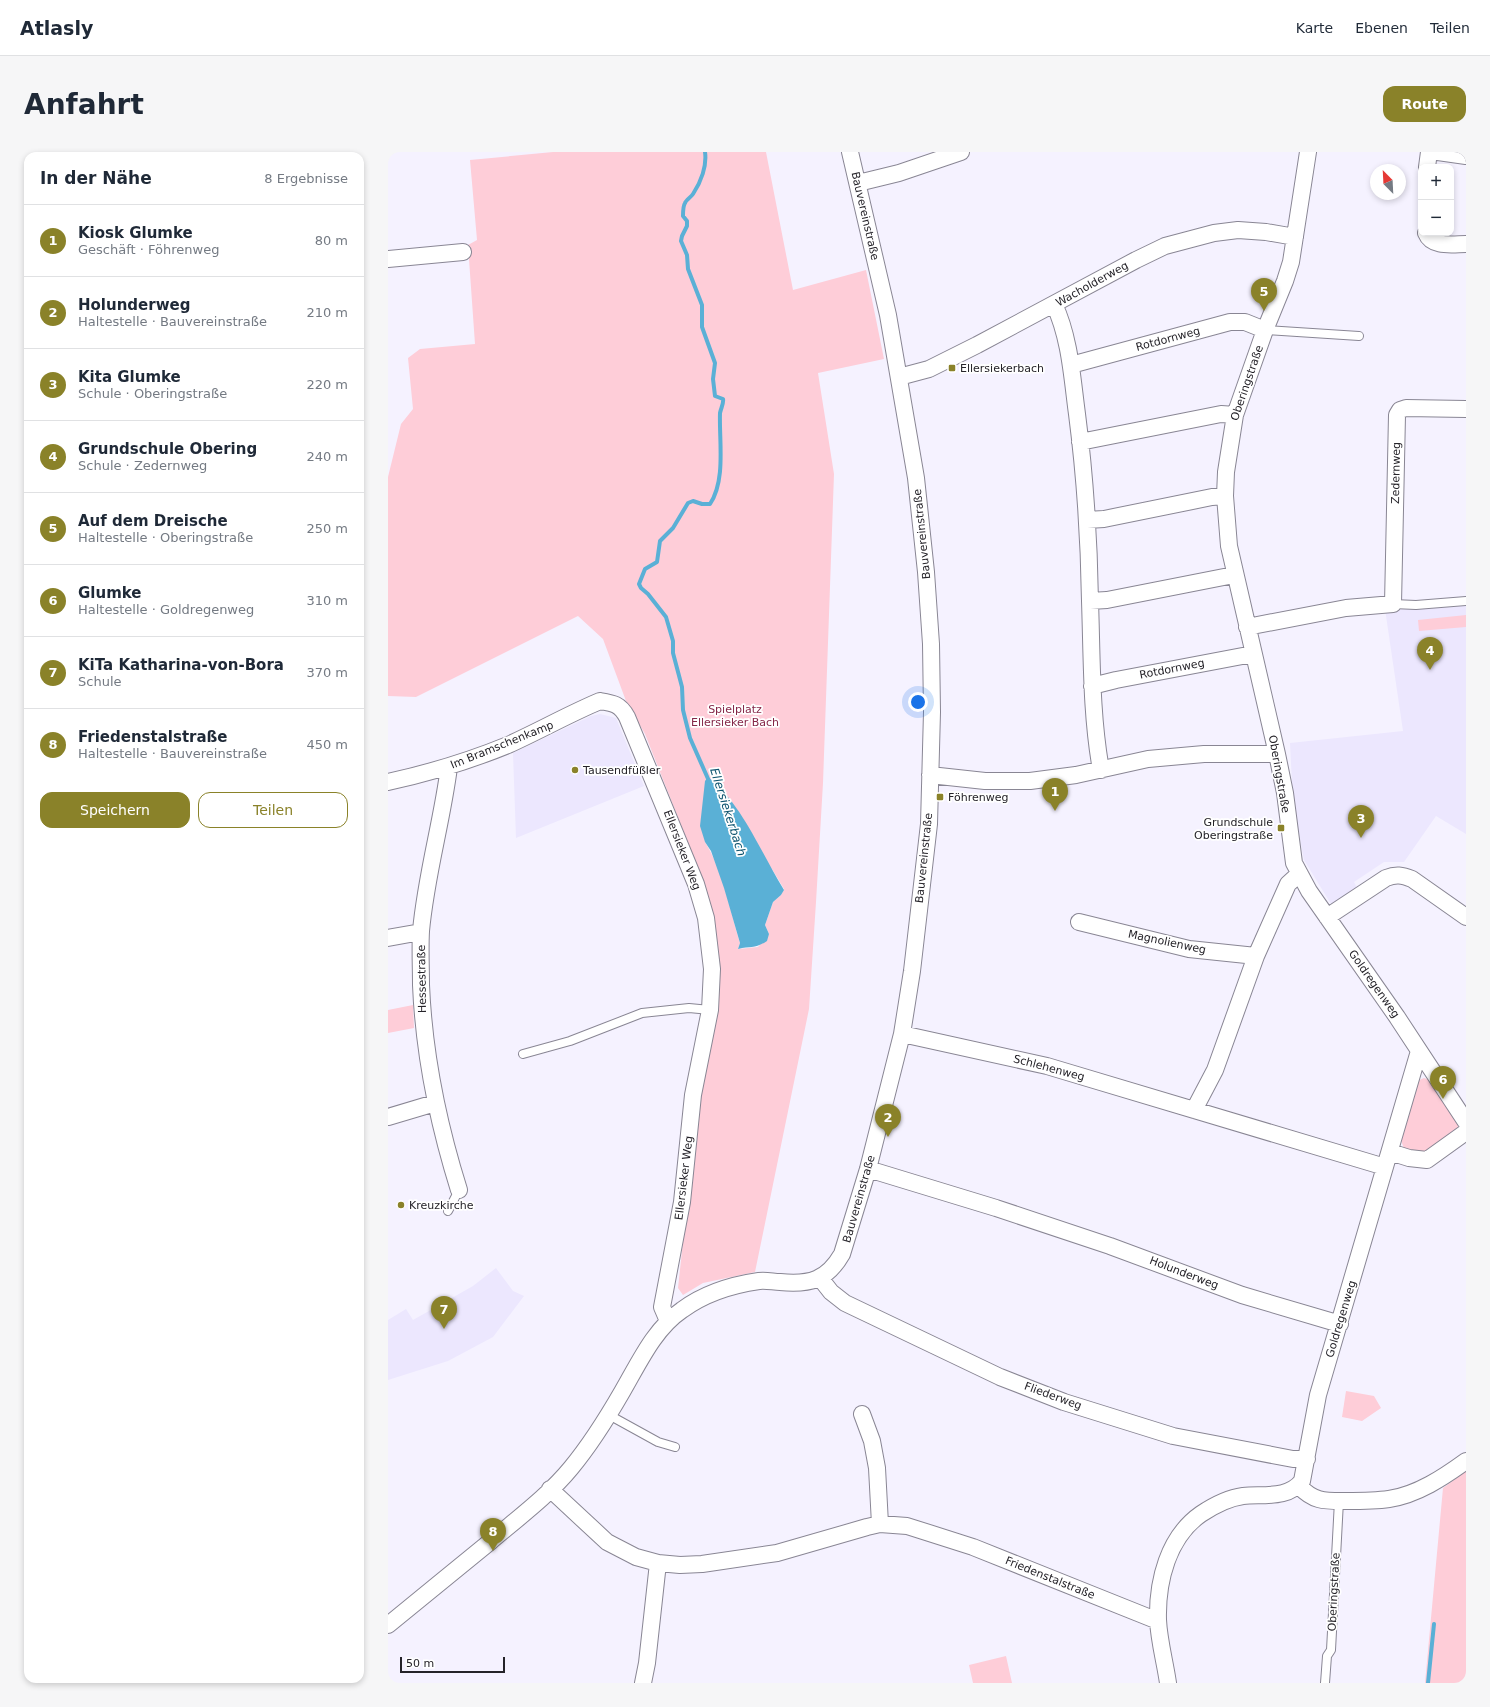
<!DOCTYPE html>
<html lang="de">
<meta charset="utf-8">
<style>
body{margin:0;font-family:"DejaVu Sans",sans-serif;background:#f6f6f7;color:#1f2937}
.controls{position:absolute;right:12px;top:12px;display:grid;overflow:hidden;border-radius:8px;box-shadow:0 2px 6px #0003}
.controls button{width:36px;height:36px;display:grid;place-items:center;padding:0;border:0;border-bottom:1px solid #e0e1e3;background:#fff;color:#1f2937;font:20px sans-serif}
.compass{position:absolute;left:982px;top:12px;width:36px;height:36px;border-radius:50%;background:#fff;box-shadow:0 2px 6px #0003;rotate:336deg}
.scale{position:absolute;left:12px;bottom:10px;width:105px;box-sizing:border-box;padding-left:4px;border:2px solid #252329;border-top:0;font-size:11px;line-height:14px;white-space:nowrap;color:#252329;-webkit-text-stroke:3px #fff;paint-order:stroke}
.you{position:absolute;left:530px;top:550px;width:14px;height:14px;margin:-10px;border:3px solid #fff;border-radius:50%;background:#1a73e8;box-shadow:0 0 0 6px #1a73e833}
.badge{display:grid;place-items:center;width:26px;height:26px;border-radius:50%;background:#8a8229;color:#fff;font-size:13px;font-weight:700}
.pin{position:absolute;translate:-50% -33px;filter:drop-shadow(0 1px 2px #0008)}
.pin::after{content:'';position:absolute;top:21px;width:14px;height:12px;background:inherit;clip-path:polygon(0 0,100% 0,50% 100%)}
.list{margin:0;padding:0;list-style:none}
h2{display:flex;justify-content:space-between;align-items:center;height:52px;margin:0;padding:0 16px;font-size:17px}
h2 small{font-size:13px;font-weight:400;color:#747a83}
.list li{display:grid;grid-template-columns:26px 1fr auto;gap:12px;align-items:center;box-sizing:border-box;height:72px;padding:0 16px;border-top:1px solid #e0e1e3}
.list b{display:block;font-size:15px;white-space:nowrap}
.list p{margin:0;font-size:13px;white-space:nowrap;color:#747a83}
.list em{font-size:13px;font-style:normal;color:#747a83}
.actions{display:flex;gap:8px;padding:12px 16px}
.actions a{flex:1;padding:9px 0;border:1px solid #8a8229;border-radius:12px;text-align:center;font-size:14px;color:#8a8229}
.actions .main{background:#8a8229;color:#fff}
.map{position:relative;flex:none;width:1078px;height:1531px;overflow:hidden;border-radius:12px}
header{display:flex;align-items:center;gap:24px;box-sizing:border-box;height:56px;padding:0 20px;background:#fff;border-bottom:1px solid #e0e1e3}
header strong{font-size:19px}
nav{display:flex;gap:22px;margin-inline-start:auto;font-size:14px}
.intro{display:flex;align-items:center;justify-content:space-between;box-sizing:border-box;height:96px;padding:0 24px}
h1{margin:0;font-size:28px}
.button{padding:10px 18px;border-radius:12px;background:#8a8229;color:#fff;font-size:14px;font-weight:700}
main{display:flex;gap:24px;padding:0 24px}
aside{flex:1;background:#fff;border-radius:12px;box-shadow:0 2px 6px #0003}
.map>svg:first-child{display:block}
.built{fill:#ece7fe}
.green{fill:#fecdd8;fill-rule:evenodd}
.water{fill:#5ab0d6}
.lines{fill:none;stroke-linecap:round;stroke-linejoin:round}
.stream{stroke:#5ab0d6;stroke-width:4}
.service-casing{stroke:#898694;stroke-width:10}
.minor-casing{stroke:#898694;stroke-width:18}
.service{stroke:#fff;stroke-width:8}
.minor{stroke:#fff;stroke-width:16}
.poi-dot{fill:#8a8229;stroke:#fff;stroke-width:1.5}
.labels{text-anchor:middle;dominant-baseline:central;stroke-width:3.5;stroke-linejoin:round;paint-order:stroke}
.street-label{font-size:11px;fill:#252329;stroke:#fff}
.poi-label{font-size:11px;fill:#252329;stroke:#fff;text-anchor:start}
.park-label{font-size:11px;fill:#842748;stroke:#fff}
.water-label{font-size:12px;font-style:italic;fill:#0d546f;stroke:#fff}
</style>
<header>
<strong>Atlasly</strong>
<nav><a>Karte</a><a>Ebenen</a><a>Teilen</a></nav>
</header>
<div class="intro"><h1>Anfahrt</h1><a class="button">Route</a></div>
<main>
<aside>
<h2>In der Nähe<small>8 Ergebnisse</small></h2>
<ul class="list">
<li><span class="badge">1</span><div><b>Kiosk Glumke</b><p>Geschäft · Föhrenweg</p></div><em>80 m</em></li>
<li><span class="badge">2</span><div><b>Holunderweg</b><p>Haltestelle · Bauvereinstraße</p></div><em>210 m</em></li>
<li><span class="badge">3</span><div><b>Kita Glumke</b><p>Schule · Oberingstraße</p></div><em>220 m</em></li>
<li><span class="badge">4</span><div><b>Grundschule Obering</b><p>Schule · Zedernweg</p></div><em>240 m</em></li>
<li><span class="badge">5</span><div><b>Auf dem Dreische</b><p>Haltestelle · Oberingstraße</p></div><em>250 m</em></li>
<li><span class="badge">6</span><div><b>Glumke</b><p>Haltestelle · Goldregenweg</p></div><em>310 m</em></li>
<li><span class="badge">7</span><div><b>KiTa Katharina-von-Bora</b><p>Schule</p></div><em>370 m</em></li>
<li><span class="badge">8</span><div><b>Friedenstalstraße</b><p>Haltestelle · Bauvereinstraße</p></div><em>450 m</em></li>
</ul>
<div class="actions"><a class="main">Speichern</a><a>Teilen</a></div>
</aside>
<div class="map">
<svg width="1078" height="1531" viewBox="0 0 1078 1531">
<rect width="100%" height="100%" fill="#f5f2ff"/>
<path class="built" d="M1078 447V682L1048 664 1016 710H996L966 730 970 738 947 753 943 752 916 708 905 650 902 591 1015 579 997 457Z
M212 562 228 566 256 634 128 686 125 601 203 564Z
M108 1116 125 1139 136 1144 105 1185 60 1209 0 1228V1168L18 1157 25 1168 85 1134Z"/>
<path class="green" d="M165 0H378L405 138 478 118 496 207 430 221 446 322 435 631 428 750 421 857 367 1120 315 1131 295 1143 290 1136 312 932 330 846 332 811 314 726 257 582 238 549 215 487 190 464 28 545 0 544V325L13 272 25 257 20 206 32 197 87 192 80 93 89 88 82 8ZM317 690 384 717 396 737 393 743 385 750 377 773 381 782 370 795 350 797 352 791C342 758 335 719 317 690Z
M1078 463V475L1031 479 1030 468Z
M25 853 26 876 0 881V858Z
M1036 926 1042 928 1069 964 1070 975 1066 985 1039 1003 1016 997 1013 988 1029 929Z
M958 1239 986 1244 993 1256 974 1269 954 1265Z
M1078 1319V1531H1037L1055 1336Z
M618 1504 624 1531H585L581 1513Z"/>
<path class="water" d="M320 625C355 653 373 701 396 738L393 743 385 750 377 773 381 782 379 789C367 797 363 794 350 797L352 791 336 736 323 699 317 690 312 674 317 629Z"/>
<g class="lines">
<path class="stream" d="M317 0C319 14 313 30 305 42 303 45 298 48 297 51 295 54 295 60 295 64L299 69V74L294 84 293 89 299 103 300 117 314 153V175L327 211 325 227 327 244 335 247C336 251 333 256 332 261 331 289 338 328 322 352H314L305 349 300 351 285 376 272 389 269 410 257 417 251 432 253 436 260 442 278 465 285 489V501L294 535 295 558 302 586 321 629
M1040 1531 1046 1472"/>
<g class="service-casing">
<path id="service" d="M877 178 971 184
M1005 452 1028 453 1078 449
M135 902 182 889 254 861 301 856 322 858
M60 1059 71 1038
M221 1263 270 1290 287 1295
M937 1531 939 1504 943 1498 951 1349"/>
</g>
<g class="minor-casing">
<path id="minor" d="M920 0 903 110 897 129 877 178 847 263 838 320 837 344 841 394 889 602 897 641 906 711 921 739 1009 865 1078 970
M1050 0 1078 4
M1039 15 1041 0
M470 31 511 21 573 0
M1038 81C1044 96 1065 92 1078 92
M0 107 75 100
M666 152C682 186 684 225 689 262 697 324 701 386 702 449 704 506 703 562 713 618
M683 213 842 170H857L877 178
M511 225 541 217 589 193 748 108 777 94 826 81 850 78 878 80 907 85
M692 290 833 262 847 263
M699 368 716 367 824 345 837 344
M702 449 719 448 846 423
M859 475 958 456 1005 452 1009 263 1012 258 1018 256 1078 257
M704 534 728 528 865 502
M61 615C54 670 38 723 33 779 32 797 33 815 33 833 36 904 50 971 71 1038
M542 623 597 629H642L688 623 760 607 816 602H889
M0 630C41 621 81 609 120 593 151 579 181 562 212 549 225 551 232 552 239 565L308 732 318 766 324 817 322 858 305 943 294 1050 274 1155 280 1169
M939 765 998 726C1008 722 1014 723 1024 727L1078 765
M691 770 801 797 868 804
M0 786 33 780
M514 882 659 914 997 1015
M806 958 827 918 868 804 900 732 911 722
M0 965 47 951
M1002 1000 1021 1006 1039 1008 1078 980
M480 1017 608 1056 722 1094 854 1143 952 1172
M432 1126 443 1140 457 1151 612 1225 676 1250 785 1284 905 1307H919
M474 1262 484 1289 489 1316 492 1372
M911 1334C926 1350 937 1349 958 1349 973 1349 987 1349 1001 1347 1029 1343 1056 1325 1078 1309
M162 1337 219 1390 248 1405 270 1411 292 1413 314 1412 389 1401 479 1375 492 1372 519 1374 585 1395 770 1469
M0 1473C34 1445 69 1417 103 1389 130 1366 160 1344 183 1316 202 1293 219 1266 234 1240 251 1211 266 1177 294 1158 317 1141 343 1133 371 1129 378 1128 386 1130 392 1130 422 1133 439 1128 454 1102L480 1017 514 882 524 819 541 672 544 560 543 492 538 420 528 326 500 163 462 0
M255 1531 259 1511 270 1411
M780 1531C777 1510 771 1489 770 1468 769 1429 780 1385 813 1362 825 1354 840 1346 855 1344 876 1342 900 1347 914 1329L930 1243 1031 899"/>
</g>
<use href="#service" class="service"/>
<use href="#minor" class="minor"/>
</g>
<g class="poi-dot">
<rect x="560" y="212" width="8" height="8" rx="2"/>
<circle cx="187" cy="618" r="4"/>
<rect x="548" y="641" width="8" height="8" rx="2"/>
<rect x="889" y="672" width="8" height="8" rx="2"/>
<circle cx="13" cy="1053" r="4"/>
</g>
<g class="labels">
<g class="street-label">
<text transform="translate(477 64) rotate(77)">Bauvereinstraße</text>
<text transform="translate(704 132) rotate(-29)">Wacholderweg</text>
<text transform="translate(780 187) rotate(-15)">Rotdornweg</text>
<text transform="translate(859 231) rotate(-71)">Oberingstraße</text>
<text transform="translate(1008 321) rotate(-89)">Zedernweg</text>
<text transform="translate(534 382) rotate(-96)">Bauvereinstraße</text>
<text transform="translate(784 517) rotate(-11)">Rotdornweg</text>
<text transform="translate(114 593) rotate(-22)">Im Bramschenkamp</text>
<text transform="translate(891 622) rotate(80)">Oberingstraße</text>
<text transform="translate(294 698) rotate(69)">Ellersieker Weg</text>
<text transform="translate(536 706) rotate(-84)">Bauvereinstraße</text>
<text transform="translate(779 790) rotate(12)">Magnolienweg</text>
<text transform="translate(34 827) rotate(-91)">Hessestraße</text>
<text transform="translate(986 832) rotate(55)">Goldregenweg</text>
<text transform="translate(661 916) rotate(15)">Schlehenweg</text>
<text transform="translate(296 1026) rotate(-83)">Ellersieker Weg</text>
<text transform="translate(471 1047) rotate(-74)">Bauvereinstraße</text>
<text transform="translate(796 1121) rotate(21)">Holunderweg</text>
<text transform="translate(953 1167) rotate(-73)">Goldregenweg</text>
<text transform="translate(665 1244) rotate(20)">Fliederweg</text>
<text transform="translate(662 1426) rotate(22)">Friedenstalstraße</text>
<text transform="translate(946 1440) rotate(-87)">Oberingstraße</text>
</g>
<g class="poi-label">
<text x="572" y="216">Ellersiekerbach</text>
<text x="195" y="618">Tausendfüßler</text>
<text x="560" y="645">Föhrenweg</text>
<text x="885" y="670" text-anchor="end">Grundschule<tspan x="885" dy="13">Oberingstraße</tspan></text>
<text x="21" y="1053">Kreuzkirche</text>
</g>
<g class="park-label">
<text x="347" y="557">Spielplatz<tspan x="347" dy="13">Ellersieker Bach</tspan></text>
</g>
<g class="water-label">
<text transform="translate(340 660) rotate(72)">Ellersiekerbach</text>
</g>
</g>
</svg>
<div class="controls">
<button>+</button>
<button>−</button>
</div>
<svg class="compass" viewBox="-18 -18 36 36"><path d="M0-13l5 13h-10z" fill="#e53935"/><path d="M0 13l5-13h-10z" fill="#747a83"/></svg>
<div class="scale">50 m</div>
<div class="you"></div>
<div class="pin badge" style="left:667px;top:659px">1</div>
<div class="pin badge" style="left:500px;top:985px">2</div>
<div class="pin badge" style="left:973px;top:686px">3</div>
<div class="pin badge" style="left:1042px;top:518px">4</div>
<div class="pin badge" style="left:876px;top:159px">5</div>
<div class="pin badge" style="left:1055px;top:947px">6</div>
<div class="pin badge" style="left:56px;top:1177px">7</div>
<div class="pin badge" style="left:105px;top:1399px">8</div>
</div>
</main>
